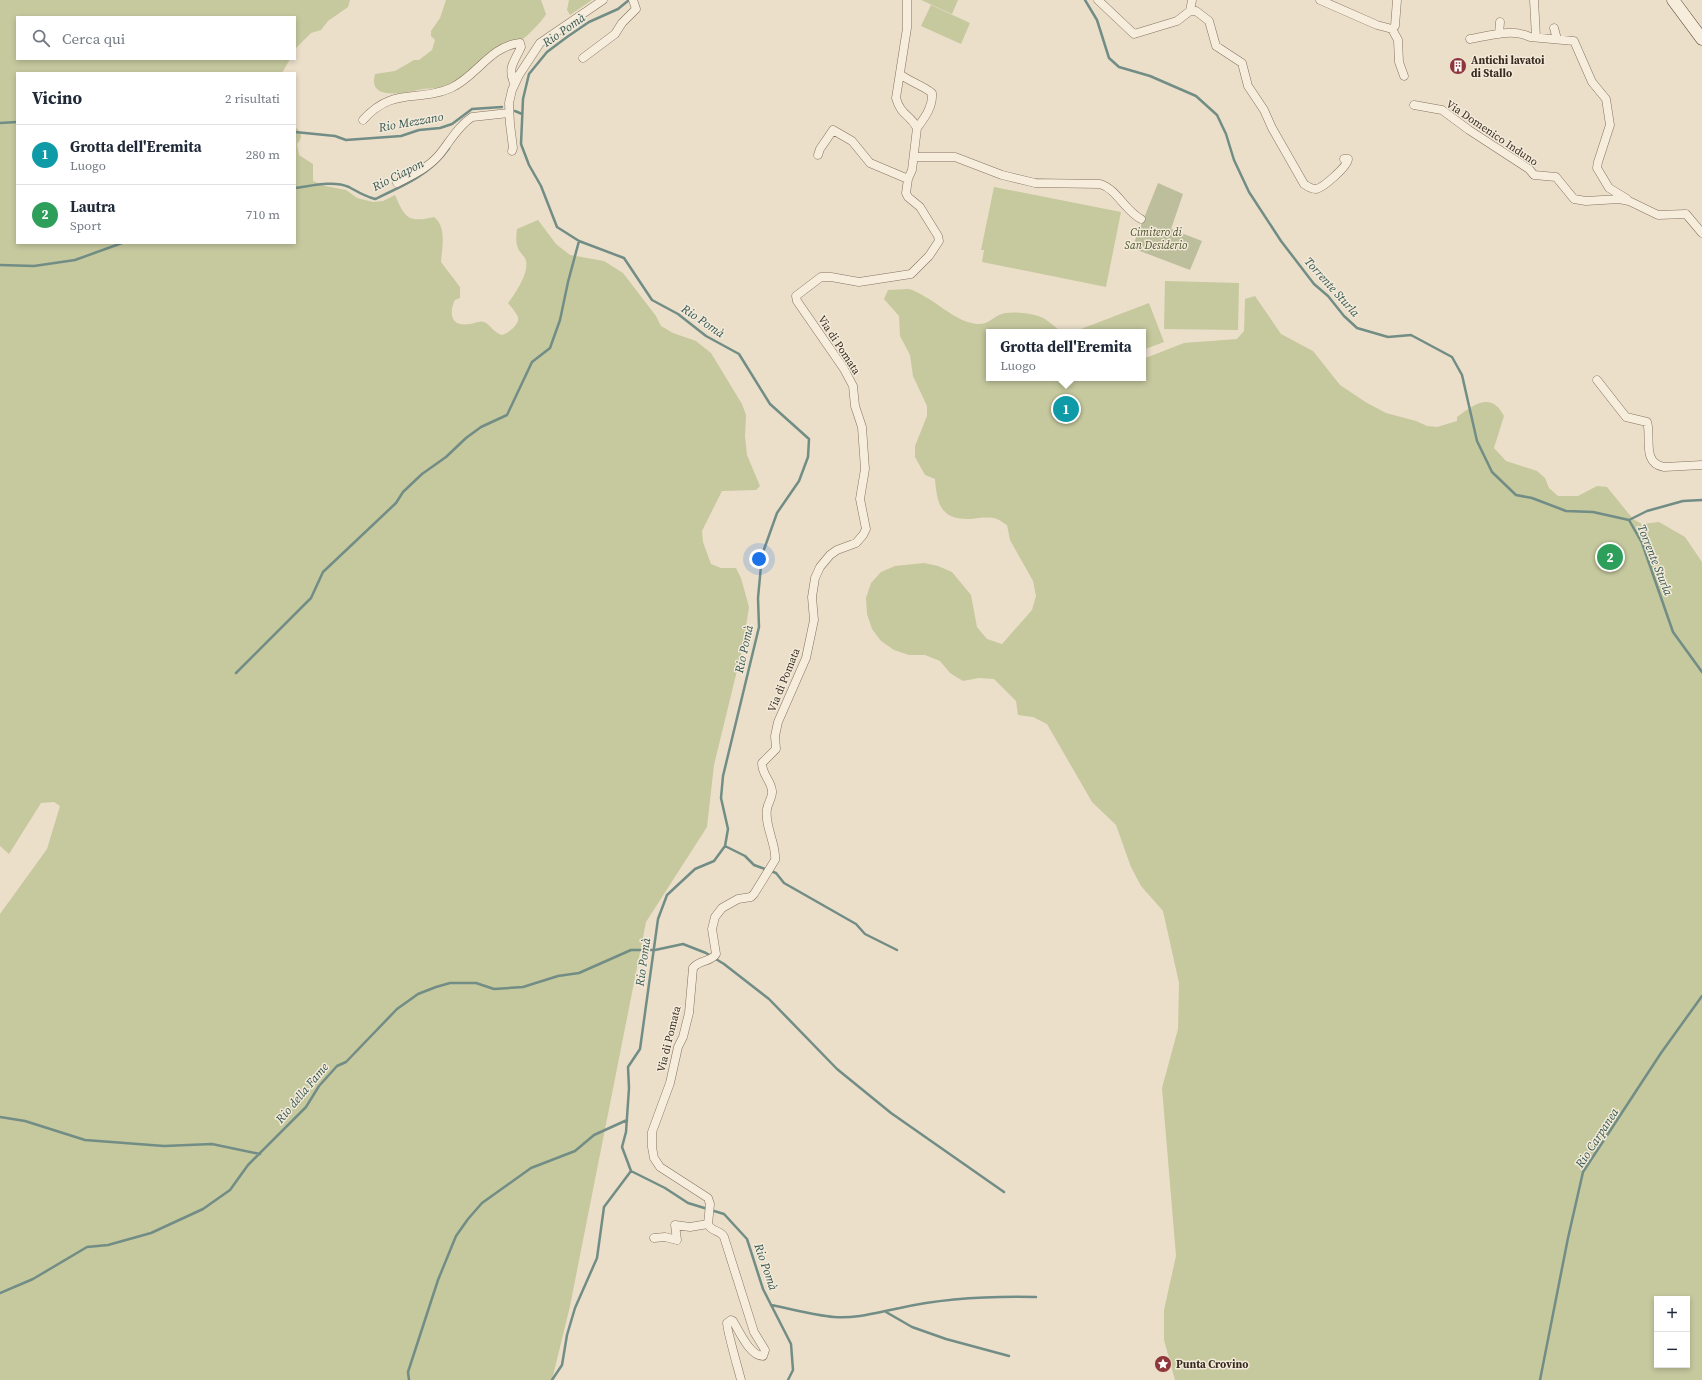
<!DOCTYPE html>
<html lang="it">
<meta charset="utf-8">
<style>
body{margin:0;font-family:"Source Serif 4",serif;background:#f2f2f3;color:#1f2937}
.controls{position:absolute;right:12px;bottom:12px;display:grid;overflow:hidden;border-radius:0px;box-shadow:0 2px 6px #0003}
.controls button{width:36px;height:36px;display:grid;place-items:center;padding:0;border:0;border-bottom:1px solid #e0e1e3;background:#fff;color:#1f2937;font:20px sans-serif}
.you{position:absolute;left:759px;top:559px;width:14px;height:14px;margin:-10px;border:3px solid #fff;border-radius:50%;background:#1a73e8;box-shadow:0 0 0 6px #1a73e833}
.badge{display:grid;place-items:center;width:26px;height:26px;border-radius:50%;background:#db2777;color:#fff;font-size:13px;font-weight:700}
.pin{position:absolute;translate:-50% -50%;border:2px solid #fff;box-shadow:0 1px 4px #0006}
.popup{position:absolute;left:986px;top:329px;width:160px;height:52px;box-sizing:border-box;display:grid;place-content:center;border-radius:0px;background:#fff;filter:drop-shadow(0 1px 3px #0005);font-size:13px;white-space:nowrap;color:#747a83}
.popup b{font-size:15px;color:#1f2937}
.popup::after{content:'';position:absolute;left:50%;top:100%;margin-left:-8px;border:8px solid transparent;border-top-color:#fff}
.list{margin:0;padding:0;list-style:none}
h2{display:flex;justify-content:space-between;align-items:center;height:52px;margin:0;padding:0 16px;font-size:17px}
h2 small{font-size:13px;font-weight:400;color:#747a83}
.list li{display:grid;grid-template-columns:26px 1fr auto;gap:12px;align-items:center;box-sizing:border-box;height:60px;padding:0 16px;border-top:1px solid #e0e1e3}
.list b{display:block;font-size:15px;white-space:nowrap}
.list p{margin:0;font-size:13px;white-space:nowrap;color:#747a83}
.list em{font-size:13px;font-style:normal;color:#747a83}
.icon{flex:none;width:22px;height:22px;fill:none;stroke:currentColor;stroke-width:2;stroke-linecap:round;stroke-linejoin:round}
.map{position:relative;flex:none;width:1702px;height:1380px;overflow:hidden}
.search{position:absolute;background:#fff;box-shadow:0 2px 6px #0003;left:16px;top:16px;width:280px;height:44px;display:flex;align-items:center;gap:10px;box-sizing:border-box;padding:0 14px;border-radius:0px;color:#747a83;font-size:15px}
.panel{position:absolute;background:#fff;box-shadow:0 2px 6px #0003;left:16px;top:72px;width:280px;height:172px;border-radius:0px}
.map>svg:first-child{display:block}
.green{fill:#c6c89e;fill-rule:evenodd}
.cemetery{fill:#bcbe9c}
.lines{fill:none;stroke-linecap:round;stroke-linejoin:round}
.stream{stroke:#718d85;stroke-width:2.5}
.street-casing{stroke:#867260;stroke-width:9}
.secondary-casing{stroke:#685343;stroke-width:13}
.street{stroke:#f6eddc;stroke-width:8}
.secondary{stroke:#f6eddc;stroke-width:12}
.labels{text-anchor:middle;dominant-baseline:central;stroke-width:3;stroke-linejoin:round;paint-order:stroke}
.poi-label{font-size:11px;font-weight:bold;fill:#382b22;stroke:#f3ead9;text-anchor:start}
.street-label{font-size:11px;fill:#382b22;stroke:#f3ead9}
.park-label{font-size:11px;font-style:italic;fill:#4a522a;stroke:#f3ead9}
.water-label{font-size:12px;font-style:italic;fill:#335651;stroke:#f3ead9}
</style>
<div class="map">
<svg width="1702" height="1380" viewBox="0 0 1702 1380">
<rect width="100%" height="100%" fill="#ebdfca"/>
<path class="green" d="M0 0H350L348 7 328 21 321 30 311 33 295 49V17H17V59H290L282 73H17V243H295V127C302 132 303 138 297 144L299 155 313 164V181L325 186 346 190 357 198 373 202 383 201 395 195C405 218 408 223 434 217 447 227 442 248 441 262L460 287V298L455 300C449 312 450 327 469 324 474 324 479 320 484 322 491 325 494 333 502 335 508 333 520 325 518 317 516 312 511 307 508 303 515 294 529 273 526 261 526 258 523 256 521 253 515 246 516 238 517 229L538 220 556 244 570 255 604 261 623 273 656 316 661 326 673 333 696 341 711 353 742 404 746 415 745 436 747 455 760 486 756 490 722 491 702 531 703 542 711 564 721 568H736L741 578 749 607 743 646 714 765 707 827 646 922 570 1306 552 1380H0V914L47 849 60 806 54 802 41 803 9 854 0 846Z
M446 0H541L546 14C544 19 527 37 521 40 516 43 508 41 503 44 483 56 470 77 447 86 440 89 430 88 423 89 407 92 367 103 375 74L395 71 414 60H419L432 50 435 40 431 36V31L440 18Z
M569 0H592L570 15 567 10Z
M921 0H958L952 14Z
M931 5 970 23 961 44 921 26Z
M994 187 1121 212 1106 287 982 262 984 250H981Z
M1165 281 1239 283 1238 330 1164 329Z
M909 289C932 296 954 322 977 324 987 325 991 319 999 315 1008 310 1032 313 1041 317 1048 320 1054 326 1059 330L1060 332H989V378H1143V359L1184 343 1237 339 1244 331 1245 299 1255 296 1281 334 1313 351 1340 385 1367 403 1386 413 1416 421 1427 426 1437 427 1457 421V417C1474 405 1491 391 1504 416L1494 448 1506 461 1537 471 1545 478 1549 488 1558 496H1578L1597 486 1607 487 1633 519 1642 524 1659 522 1685 537 1702 562V1380H1175L1164 1340V1310L1176 1256 1162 1088 1178 1029 1179 983 1163 911 1141 886 1131 867 1116 825 1092 802 1047 724 1033 717 1018 715 1016 701 994 679 979 678 963 681 950 673 940 661 925 655H909L894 650 881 641 872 629 867 614 866 598 871 583 881 572 895 566 924 563 938 566 952 572 971 595 977 627 987 639 1002 644 1032 610 1036 596 1033 581 1010 540 1007 525C1003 523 998 518 993 518 986 517 978 518 971 519 941 520 937 505 935 479L925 475 915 457V446L927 416V406L913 376 910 355 900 336 899 316 884 299 888 290ZM1657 1299H1687V1365H1657Z
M1149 303 1164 342 1143 350V332H1073Z"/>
<path class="cemetery" d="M1158 183 1183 194 1171 229 1202 241 1190 270 1132 248Z"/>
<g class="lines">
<path class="stream" d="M629 0 618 9 589 22 567 37 547 52 529 74 523 99 521 144 529 165 541 186 557 227 579 241 624 258 652 300 678 314 706 336 739 354 770 404 809 439 808 457 799 481 777 513 762 555 758 598 759 627 723 776 721 798 728 829 725 846 714 861 695 869 667 895 658 919 640 1049 628 1067 629 1088 626 1132 622 1147 631 1171 665 1188 688 1203 724 1214 747 1239 763 1289 791 1344 793 1370 788 1380
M1085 0 1097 20 1109 58 1119 67 1150 76 1196 96 1217 115 1226 134 1234 160 1249 192 1281 241 1314 284 1328 296 1344 316 1357 328 1388 337 1411 335 1452 357 1462 375 1477 441 1492 472 1516 495 1532 498 1566 511 1593 512 1629 520 1642 543 1673 632 1702 672
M515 111 522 114
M0 123 17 122
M295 132 335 136 346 140 401 136 419 130 440 128 452 124 472 109 502 107
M295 188C311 186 333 180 349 187 358 192 364 196 375 199 403 186 431 174 449 148
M0 265 34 266 75 260 122 243
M1629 520 1647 511 1683 501 1702 500
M236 673 311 598 323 572 396 503 403 492 422 474 446 457 466 438 481 427 507 415 532 362 550 348 560 320 568 282 579 241
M725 846 745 856 754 865 776 873 784 883 856 924 865 934 897 950
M0 1117 25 1121 85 1140 164 1146 212 1144 260 1154
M0 1293 33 1279 87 1247 108 1245 151 1233 203 1209 230 1190 248 1165 306 1107 319 1086 337 1066 346 1062 397 1009 418 994 436 987 450 983H476L494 989 523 987 558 976 579 973 631 950H655L683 944 706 953 724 964 769 999 837 1069 891 1113 1004 1192
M771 1305C792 1309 813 1315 834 1317 856 1319 879 1312 900 1308 944 1298 991 1296 1036 1297
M886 1312 912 1327 946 1339 1009 1356
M409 1380 408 1372 438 1280 456 1236 468 1219 482 1203 531 1168 575 1151 594 1135 627 1120
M552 1380 562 1365 567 1335 575 1308 597 1258 604 1207 631 1171
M1540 1380 1568 1238 1583 1172 1661 1053 1702 996"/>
<g class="street-casing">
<path id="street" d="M1098 0 1134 34 1177 21 1190 11H1196L1209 21 1216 46 1242 63 1248 86 1264 110 1272 128 1304 184C1308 187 1311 189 1316 189 1323 188 1348 166 1348 159H1344
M1320 0 1377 25 1392 29 1398 40 1399 62 1404 76
M1534 0 1536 37
M1190 11 1192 0
M1554 28 1557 39
M1392 29 1395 26 1397 0
M1499 34 1500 22
M1470 39C1489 36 1511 28 1530 37L1574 41 1592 82 1606 99 1610 125 1598 162 1597 168 1609 188 1627 199
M583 58 615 34 622 23 636 9 633 0
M900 74C910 82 922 85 932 93 933 107 925 117 917 128
M1414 105 1442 110 1469 130 1529 169 1534 175 1556 177 1574 199 1586 201 1619 199 1629 201 1658 215 1686 214 1702 233
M363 120C393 86 417 103 451 88 477 76 490 46 520 43L521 47C515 61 507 67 514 83
M512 151 513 148 510 124 509 103 512 90 519 75 540 43 603 0
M818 155 820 149 833 130 852 141 870 163 908 179
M914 157H955L1002 175 1035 183 1100 184C1117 189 1125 211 1141 219
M397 183C412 175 428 168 439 155 449 143 458 126 472 117L509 113
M1597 380 1626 417 1647 422C1652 436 1641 463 1664 467L1702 465
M708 1224 710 1204 708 1198 660 1167 654 1158 652 1147V1132L670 1083 678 1047 683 1037 689 1013 693 968C699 960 711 962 716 954L712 929 715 917 722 908 738 899 751 897 754 894 775 860C777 846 764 825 767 809 768 802 773 797 772 791 771 780 762 775 762 763L776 749 775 736 778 722 806 658 814 620 812 597 815 578 820 567 830 555 837 550 856 543 863 535 866 529 860 499 865 469 862 427 855 406 853 386 844 369 797 301 796 296 821 277H831L859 282 911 274 929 256 939 241 938 236 920 207 908 197 906 193 908 179 912 170 917 128C910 114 901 116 896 98L907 28V0
M708 1224C711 1232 721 1230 724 1237L754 1332 765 1350 763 1356C750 1356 739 1331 733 1321L731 1320 727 1323C726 1327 739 1372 741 1380
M654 1238 665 1237 677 1240 675 1225 690 1227 708 1224"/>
</g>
<g class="secondary-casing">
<path id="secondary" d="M1673 0 1702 39"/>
</g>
<use href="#street" class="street"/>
<use href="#secondary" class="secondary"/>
</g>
<defs>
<g id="building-disc" transform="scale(0.9)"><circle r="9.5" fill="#8f363b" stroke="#f3ead9"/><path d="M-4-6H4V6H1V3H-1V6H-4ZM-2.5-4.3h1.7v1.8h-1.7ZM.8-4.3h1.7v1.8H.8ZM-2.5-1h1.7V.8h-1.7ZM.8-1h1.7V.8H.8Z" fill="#fff"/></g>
<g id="sight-disc" transform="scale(0.9)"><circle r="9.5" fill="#8f363b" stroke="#f3ead9"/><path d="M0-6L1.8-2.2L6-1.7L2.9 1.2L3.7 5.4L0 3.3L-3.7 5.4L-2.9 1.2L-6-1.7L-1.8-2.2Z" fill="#fff"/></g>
</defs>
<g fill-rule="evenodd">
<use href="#building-disc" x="1458" y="66"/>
<use href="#sight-disc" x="1163" y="1364"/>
</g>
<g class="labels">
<g class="poi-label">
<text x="1471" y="60">Antichi lavatoi<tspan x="1471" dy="13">di Stallo</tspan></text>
<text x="1176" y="1364">Punta Crovino</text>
</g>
<g class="street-label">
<text transform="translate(1492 133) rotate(34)">Via Domenico Induno</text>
<text transform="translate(839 345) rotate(57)">Via di Pomata</text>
<text transform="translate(784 680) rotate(-68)">Via di Pomata</text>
<text transform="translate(669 1039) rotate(-76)">Via di Pomata</text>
</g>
<g class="park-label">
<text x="1156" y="232">Cimitero di<tspan x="1156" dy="13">San Desiderio</tspan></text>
</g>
<g class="water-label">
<text transform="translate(564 30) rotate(-35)">Rio Pomà</text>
<text transform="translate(411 122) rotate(-10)">Rio Mezzano</text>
<text transform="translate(398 175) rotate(-27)">Rio Ciapon</text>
<text transform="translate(1332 287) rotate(48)">Torrente Sturla</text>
<text transform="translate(703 321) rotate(34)">Rio Pomà</text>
<text transform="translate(1655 560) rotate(68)">Torrente Sturla</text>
<text transform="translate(744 649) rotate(-78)">Rio Pomà</text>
<text transform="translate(643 962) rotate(-82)">Rio Pomà</text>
<text transform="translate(302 1093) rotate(-50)">Rio della Fame</text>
<text transform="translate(1597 1138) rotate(-57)">Rio Carpanea</text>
<text transform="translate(766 1267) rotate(71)">Rio Pomà</text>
</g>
</g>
</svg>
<div class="controls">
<button>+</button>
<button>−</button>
</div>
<div class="you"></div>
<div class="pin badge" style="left:1066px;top:409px;background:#0f9aa8">1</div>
<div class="popup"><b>Grotta dell'Eremita</b>Luogo</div>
<div class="pin badge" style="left:1610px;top:557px;background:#2e9e5b">2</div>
<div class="search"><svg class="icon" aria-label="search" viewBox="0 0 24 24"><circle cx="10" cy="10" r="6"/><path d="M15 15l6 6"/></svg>Cerca qui</div>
<section class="panel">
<h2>Vicino<small>2 risultati</small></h2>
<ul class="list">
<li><span class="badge" style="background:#0f9aa8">1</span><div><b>Grotta dell'Eremita</b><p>Luogo</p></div><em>280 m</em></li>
<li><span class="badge" style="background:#2e9e5b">2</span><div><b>Lautra</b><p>Sport</p></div><em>710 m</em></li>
</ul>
</section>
</div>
